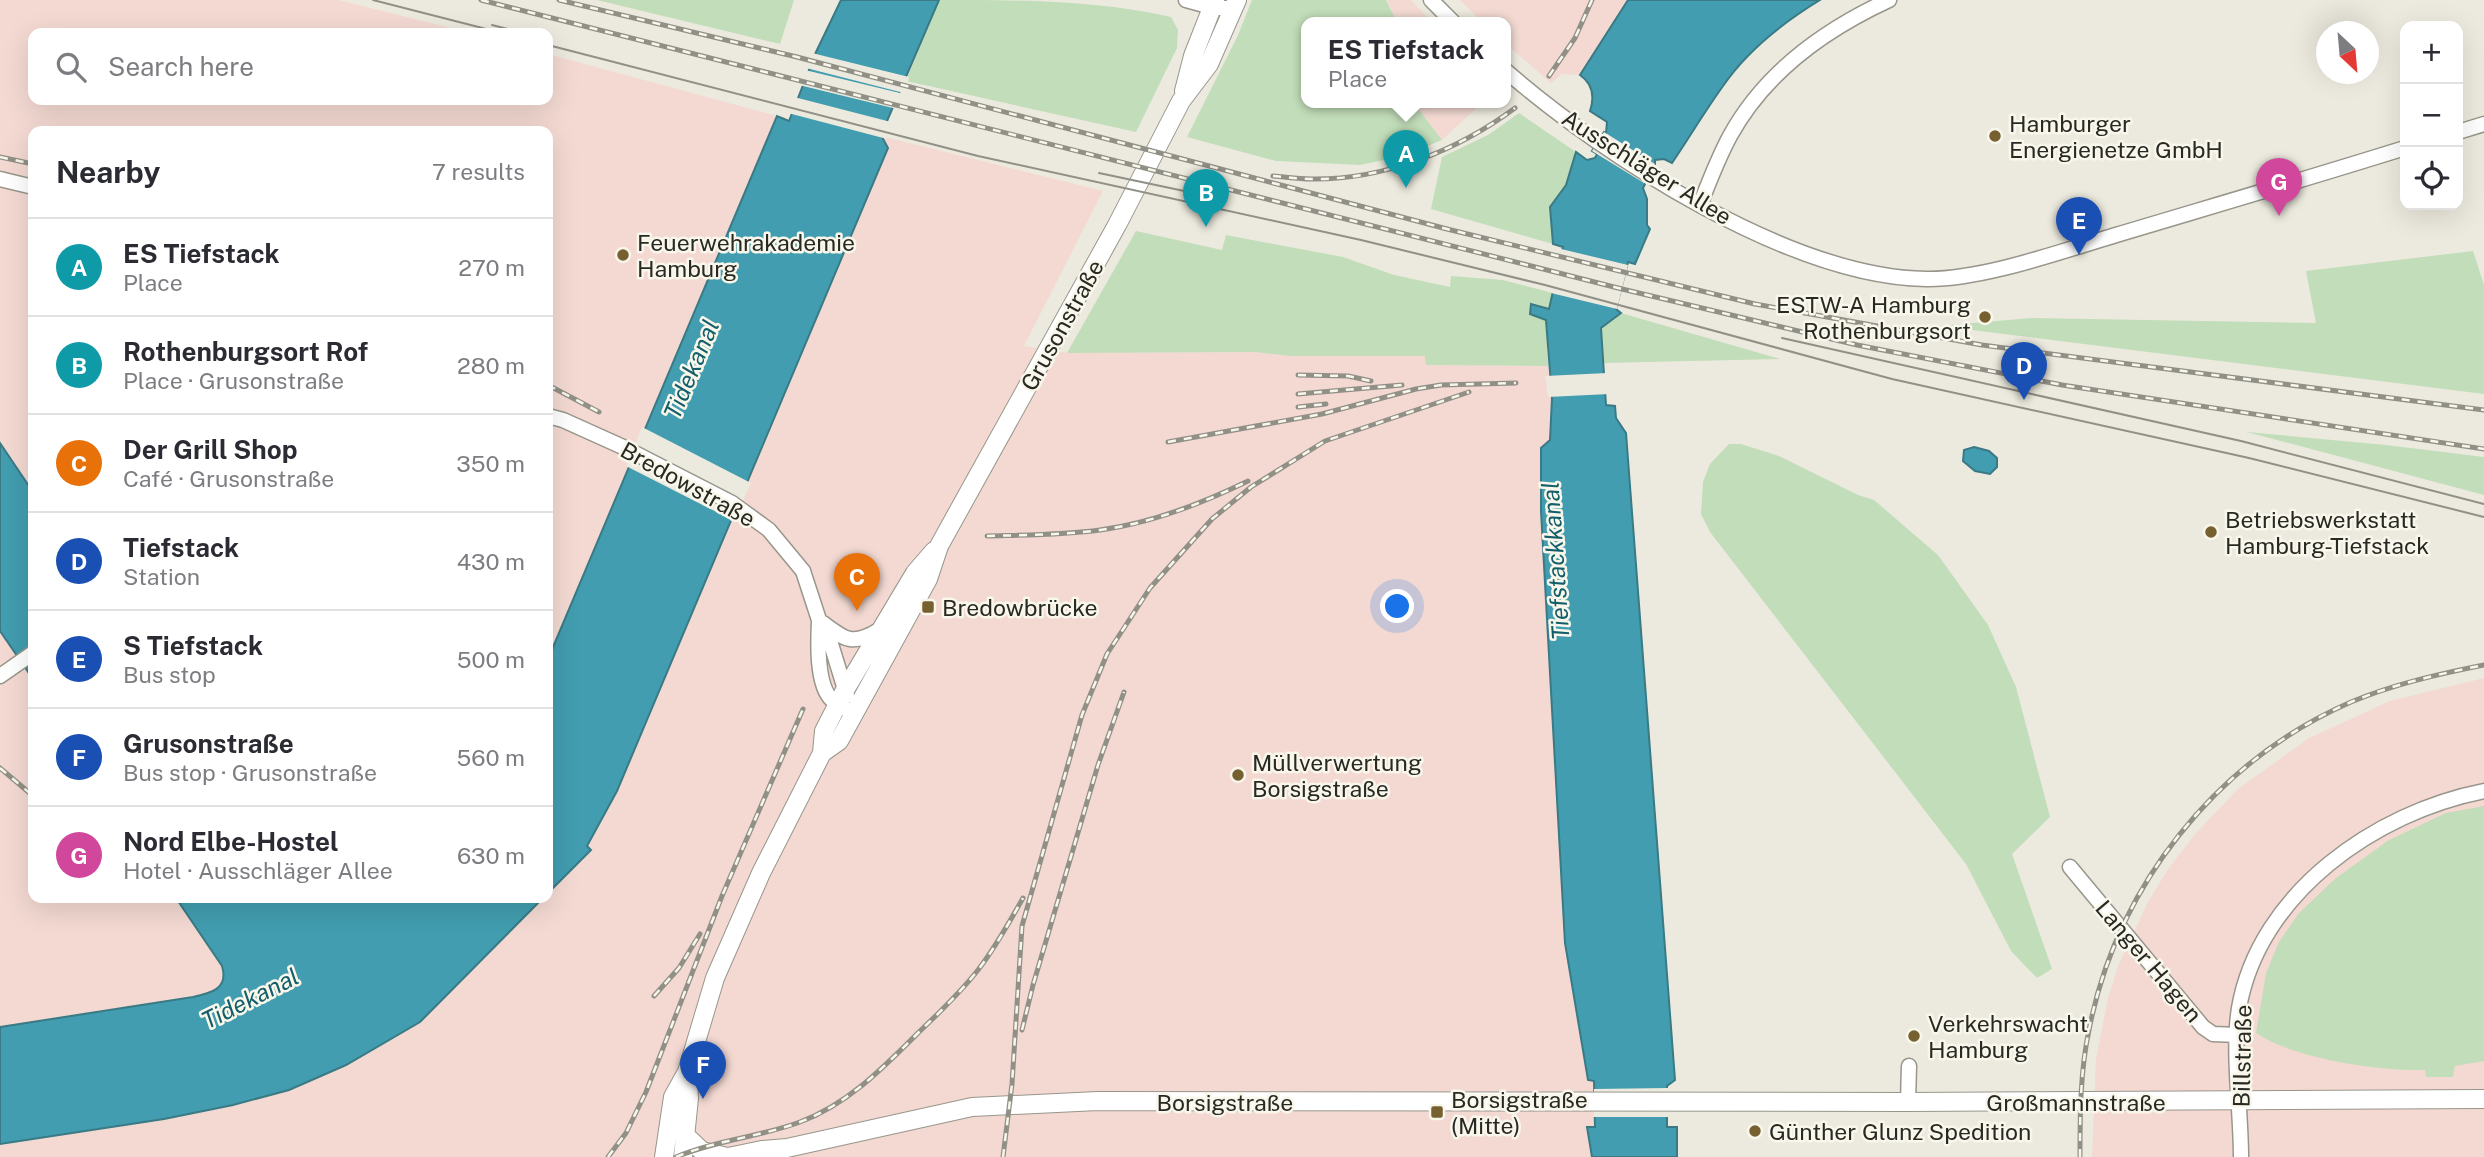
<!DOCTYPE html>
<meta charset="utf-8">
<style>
body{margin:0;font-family:"Public Sans",sans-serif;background:#f7f7f7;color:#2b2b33}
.controls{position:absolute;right:21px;top:21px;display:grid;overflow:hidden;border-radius:14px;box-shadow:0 7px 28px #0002}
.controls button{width:63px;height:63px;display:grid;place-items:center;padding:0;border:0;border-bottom:2px solid #e1e1e2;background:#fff;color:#2b2b33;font:35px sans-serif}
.compass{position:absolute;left:2316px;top:21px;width:63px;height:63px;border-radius:50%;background:#fff;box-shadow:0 7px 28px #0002;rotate:154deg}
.you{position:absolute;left:1398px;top:607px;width:24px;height:24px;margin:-18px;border:5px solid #fff;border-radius:50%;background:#1a73e8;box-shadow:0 0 0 10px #1a73e833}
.badge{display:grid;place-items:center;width:46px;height:46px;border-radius:50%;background:#1a73e8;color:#fff;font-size:23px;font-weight:700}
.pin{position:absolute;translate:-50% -58px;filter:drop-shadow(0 2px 4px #0008)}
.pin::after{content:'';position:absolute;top:37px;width:24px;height:21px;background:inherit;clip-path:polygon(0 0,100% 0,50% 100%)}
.popup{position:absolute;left:1301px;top:17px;width:210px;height:91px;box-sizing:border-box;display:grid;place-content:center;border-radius:14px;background:#fff;filter:drop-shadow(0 2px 5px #0005);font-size:23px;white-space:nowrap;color:#7c7c81}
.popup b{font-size:26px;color:#2b2b33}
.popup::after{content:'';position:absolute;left:50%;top:100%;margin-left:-14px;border:14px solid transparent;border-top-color:#fff}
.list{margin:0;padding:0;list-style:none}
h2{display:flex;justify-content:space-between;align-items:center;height:91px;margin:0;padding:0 28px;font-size:30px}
h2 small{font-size:23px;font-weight:400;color:#7c7c81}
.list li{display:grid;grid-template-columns:46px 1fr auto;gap:21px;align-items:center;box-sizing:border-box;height:98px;padding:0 28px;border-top:2px solid #e1e1e2}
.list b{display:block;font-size:26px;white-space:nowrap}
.list p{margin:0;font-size:23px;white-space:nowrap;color:#7c7c81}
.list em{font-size:23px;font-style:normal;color:#7c7c81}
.icon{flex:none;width:38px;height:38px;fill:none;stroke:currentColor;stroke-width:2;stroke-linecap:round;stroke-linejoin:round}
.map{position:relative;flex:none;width:2484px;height:1157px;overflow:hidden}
.search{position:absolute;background:#fff;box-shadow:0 7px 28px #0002;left:28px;top:28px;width:525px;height:77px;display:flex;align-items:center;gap:18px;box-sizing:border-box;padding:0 24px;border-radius:14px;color:#7c7c81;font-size:26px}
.panel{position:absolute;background:#fff;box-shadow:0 7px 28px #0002;left:28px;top:126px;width:525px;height:777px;border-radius:14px}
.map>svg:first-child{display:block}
.industrial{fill:#f3d9d2}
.green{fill:#c2ddb9}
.water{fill:#419daf;stroke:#3a7a85;stroke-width:2}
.pier{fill:#eceade}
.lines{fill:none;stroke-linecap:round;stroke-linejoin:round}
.minor-casing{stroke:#98968b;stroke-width:17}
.major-casing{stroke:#98968b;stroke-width:20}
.minor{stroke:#fff;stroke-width:14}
.major{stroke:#fff;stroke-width:18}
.tram{stroke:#919087;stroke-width:2}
.rail-casing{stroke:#919087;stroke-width:5}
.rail{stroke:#f9f7eb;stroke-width:2.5;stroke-dasharray:8;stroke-linecap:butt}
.poi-dot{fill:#766030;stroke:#f9f7eb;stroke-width:2.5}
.labels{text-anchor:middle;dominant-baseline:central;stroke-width:5;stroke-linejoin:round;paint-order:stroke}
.poi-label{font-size:23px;fill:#292924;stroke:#f9f7eb;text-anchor:start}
.street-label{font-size:23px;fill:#292924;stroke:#f9f7eb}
.water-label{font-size:24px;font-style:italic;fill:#125e6b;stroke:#f9f7eb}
</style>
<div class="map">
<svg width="2484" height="1157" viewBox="0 0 2484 1157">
<rect width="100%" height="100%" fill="#eceade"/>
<path class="industrial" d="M0 0H338L471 33H33V100H548V54L777 116 548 659V131H33V492L0 443Z
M1387 0H1411L1432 22H1391L1394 16Z
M1460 0H1628L1580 75 1562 74 1551 83 1506 44V22H1482Z
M1413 102H1483L1442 140Z
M881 136 1103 191 1024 346 1068 353 1255 352 1290 356H1426V365L1548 366 1552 398 1550 440 1541 448 1588 1080H1594L1595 1127H1587L1592 1157H0V1144L233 1105 289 1090 346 1065 391 1040 543 898H548V893L591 850 587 846 617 791 824 300Z
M0 631 33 679V898H176L224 971V979L217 990 178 1000 0 1027Z
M2484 678V1157H2092L2096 1059 2108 998 2118 966 2148 902 2168 869 2196 833 2238 789 2309 738 2390 701Z"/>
<path class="green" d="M597 0H794L780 44Z
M939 0C1016 0 1096 0 1171 17L1178 30 1177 48 1136 132 906 81Z
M1252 0H1386L1394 16 1391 22H1306V102H1413L1442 140 1403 156 1360 165 1276 161 1187 137 1238 35Z
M1519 113 1576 152 1566 185 1550 207 1553 244 1431 209 1442 157 1488 135Z
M1136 231 1222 250 1226 235 1343 257 1394 275 1450 287 1451 276 1503 280 1553 293 1546 320 1548 366 1426 365 1425 356H1290L1255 352 1067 353Z
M2473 251 2484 285V394L1940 326 2031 318 2316 323 2306 271Z
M1621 313 1780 359 1602 363 1601 328Z
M2247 432 2386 445 2484 457V495Z
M1729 444H1741L1779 456 1858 495 1874 500 1938 555 1988 625 2016 687 2050 817 2012 854 2052 969 2037 978 2011 951 1966 864 1710 532 1701 514 1703 482 1710 464Z
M2484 806V1061L2455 1066 2453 1077H2426L2425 1070C2379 1071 2295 1059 2256 1033L2266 973 2279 942 2299 913 2336 878 2389 840 2446 813Z"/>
<path class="water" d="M841 0H939L881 135 888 148 617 791 587 846 591 850 548 893V659L777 116 789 121 816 52Z
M1628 0H1820C1784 22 1747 51 1723 86 1705 111 1689 138 1672 163L1664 159 1655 160V164L1643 188 1647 199V225L1650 229 1635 264 1628 262 1616 309 1621 313 1601 328 1606 405 1615 406 1616 418 1626 433 1675 1080 1667 1086V1127H1677V1157H1592L1587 1127H1595L1594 1081 1588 1080 1565 943 1541 511V448L1550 440 1552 398 1546 320 1530 314 1531 304 1549 309 1563 247 1553 244 1550 207 1566 185 1576 152 1587 160 1595 158 1597 154 1592 151 1604 132 1606 133 1607 122 1590 111C1595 96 1593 84 1580 75Z
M0 443 33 492V679L0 631Z
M1974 447 1989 451 1997 458V467L1990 474 1975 471 1963 461 1964 450Z
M176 898H543L420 1022 346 1065 289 1090 233 1105 164 1119 0 1144V1027L193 997C211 993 229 989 222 966Z"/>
<path class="pier" d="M812 53 909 77 907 88 904 93 806 68Z
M805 70 904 94 897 109 799 85Z
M794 97 891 122 885 135 887 139 788 113Z
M1604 132 1655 164 1644 183 1592 151Z
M1561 249 1628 265 1617 309 1551 293Z
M1607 373 1609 394 1548 397 1545 376Z
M642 427 751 483 734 521 626 466Z
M1668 1088V1117H1593L1594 1089Z"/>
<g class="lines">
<g class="minor-casing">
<path id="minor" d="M1186 0 1215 8H1234
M1431 0 1453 22
M1506 71C1605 157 1791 277 1926 279 1982 280 2062 251 2116 235 2213 206 2309 178 2405 148
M2458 132 2484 124
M0 179 33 187
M1700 205C1709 182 1718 158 1730 136 1765 72 1824 30 1889 0
M548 416 563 420 623 447 732 503 769 530 803 571 819 620 831 644 847 696
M819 621C818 641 816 685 832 700 836 704 841 706 846 709
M823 623C845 640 853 646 879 630
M0 676 33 653
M2070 867 2203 1027 2213 1034 2238 1035
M1908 1102 1909 1066
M2241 1157C2241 1111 2232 1052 2239 1008 2259 893 2376 812 2484 791"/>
</g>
<g class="major-casing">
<path id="major" d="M1184 91 1193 56 1215 0
M822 753 839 741 928 579 939 546 1117 225 1181 101 1209 64 1237 0
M685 1135 702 1151 727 1157
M664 1157 673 1097 687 1072 715 978 761 873 822 753 824 731 845 690 915 573 934 551
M683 1157 689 1098 687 1072
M728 1157 762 1150 787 1148 972 1107 1098 1101 1908 1102 2484 1099"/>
</g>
<use href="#minor" class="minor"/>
<use href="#major" class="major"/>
<path class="tram" d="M373 0 502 33
M492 25 523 33
M548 45 978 156 1361 240 1545 285 1892 379 2249 458 2484 517
M1099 173 1222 199
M1782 338 2241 441 2484 504"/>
<g class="rail-casing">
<path id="rail" d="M481 0 1622 289 1857 345 2062 385 2484 449
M559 0 797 57 1447 229 1755 304 1982 345 2484 410
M1549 76 1575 38 1592 0
M0 157 33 164
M1273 176C1286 177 1298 179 1311 179 1384 180 1457 151 1515 108
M1298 375 1348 376 1371 381
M548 385 599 412
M1298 394 1402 385
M1298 407 1326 404
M1168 442 1322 414 1416 389 1441 385 1516 383
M987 536C1025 535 1063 535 1100 530 1152 523 1201 504 1248 481
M0 768 32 795
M654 996 679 968 700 934
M1022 1030 1033 985 1098 765 1124 692
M608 1157 626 1133 646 1092 722 896 803 709
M676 1157C716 1140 760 1137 800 1122 848 1104 883 1068 919 1032 939 1013 960 993 978 970 995 948 1009 923 1023 898
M1003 1157 1012 1084 1022 926 1082 715 1107 654 1150 588 1212 519 1251 487 1325 441 1469 392
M2080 1157C2080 1115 2080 1072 2089 1030 2117 886 2216 761 2351 702 2394 684 2439 674 2484 665"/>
</g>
<use href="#rail" class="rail"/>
</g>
<g class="poi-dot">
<circle cx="1995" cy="136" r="7"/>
<circle cx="623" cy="255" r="7"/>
<circle cx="1985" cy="317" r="7"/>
<circle cx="2211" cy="532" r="7"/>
<rect x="921" y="600" width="14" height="14" rx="3.5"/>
<circle cx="1238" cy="775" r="7"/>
<circle cx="1914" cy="1036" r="7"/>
<rect x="1430" y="1105" width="14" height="14" rx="3.5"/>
<circle cx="1755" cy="1131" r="7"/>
</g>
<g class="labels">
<g class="poi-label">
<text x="2009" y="123">Hamburger<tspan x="2009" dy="26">Energienetze GmbH</tspan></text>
<text x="637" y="242">Feuerwehrakademie<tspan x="637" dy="26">Hamburg</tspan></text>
<text x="1971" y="304" text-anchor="end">ESTW-A Hamburg<tspan x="1971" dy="26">Rothenburgsort</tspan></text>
<text x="2225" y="519">Betriebswerkstatt<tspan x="2225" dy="26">Hamburg-Tiefstack</tspan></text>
<text x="942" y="607">Bredowbrücke</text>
<text x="1252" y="762">Müllverwertung<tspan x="1252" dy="26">Borsigstraße</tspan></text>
<text x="1928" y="1023">Verkehrswacht<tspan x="1928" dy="26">Hamburg</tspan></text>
<text x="1451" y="1099">Borsigstraße<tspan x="1451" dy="26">(Mitte)</tspan></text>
<text x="1769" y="1131">Günther Glunz Spedition</text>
</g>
<g class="street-label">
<text transform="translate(1647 167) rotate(32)">Ausschläger Allee</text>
<text transform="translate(1062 325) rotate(-61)">Grusonstraße</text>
<text transform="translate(688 484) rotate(29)">Bredowstraße</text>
<text transform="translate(2149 961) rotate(50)">Langer Hagen</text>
<text transform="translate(2242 1056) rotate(-89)">Billstraße</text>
<text x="1225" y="1102">Borsigstraße</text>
<text x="2076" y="1102">Großmannstraße</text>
</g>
<g class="water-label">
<text transform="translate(691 369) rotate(-67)">Tidekanal</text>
<text transform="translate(1555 561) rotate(-94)">Tiefstackkanal</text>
<text transform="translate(250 998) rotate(-27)">Tidekanal</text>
</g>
</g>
</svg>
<div class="controls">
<button>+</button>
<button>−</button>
<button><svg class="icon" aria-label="locate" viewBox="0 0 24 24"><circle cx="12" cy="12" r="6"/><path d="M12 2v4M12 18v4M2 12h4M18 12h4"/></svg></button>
</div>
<svg class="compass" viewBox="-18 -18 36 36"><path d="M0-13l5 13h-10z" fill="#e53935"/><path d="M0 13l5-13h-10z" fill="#7c7c81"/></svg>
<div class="you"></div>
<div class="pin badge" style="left:1406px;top:188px;background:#0f9aa8">A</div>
<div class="popup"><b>ES Tiefstack</b>Place</div>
<div class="pin badge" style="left:1206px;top:227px;background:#0f9aa8">B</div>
<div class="pin badge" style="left:857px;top:611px;background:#e8710a">C</div>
<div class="pin badge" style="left:2024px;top:400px;background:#1a4fb4">D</div>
<div class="pin badge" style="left:2079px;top:255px;background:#1a4fb4">E</div>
<div class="pin badge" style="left:703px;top:1099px;background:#1a4fb4">F</div>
<div class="pin badge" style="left:2279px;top:216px;background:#d1479c">G</div>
<div class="search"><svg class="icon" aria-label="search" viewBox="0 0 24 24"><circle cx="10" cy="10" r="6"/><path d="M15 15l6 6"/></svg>Search here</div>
<section class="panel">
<h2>Nearby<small>7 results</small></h2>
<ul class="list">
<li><span class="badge" style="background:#0f9aa8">A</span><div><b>ES Tiefstack</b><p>Place</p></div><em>270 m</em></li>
<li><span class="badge" style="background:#0f9aa8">B</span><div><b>Rothenburgsort Rof</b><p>Place · Grusonstraße</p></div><em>280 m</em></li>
<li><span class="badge" style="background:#e8710a">C</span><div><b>Der Grill Shop</b><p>Café · Grusonstraße</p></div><em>350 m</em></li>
<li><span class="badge" style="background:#1a4fb4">D</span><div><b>Tiefstack</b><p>Station</p></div><em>430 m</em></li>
<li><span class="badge" style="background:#1a4fb4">E</span><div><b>S Tiefstack</b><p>Bus stop</p></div><em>500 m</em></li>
<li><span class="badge" style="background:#1a4fb4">F</span><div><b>Grusonstraße</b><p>Bus stop · Grusonstraße</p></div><em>560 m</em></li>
<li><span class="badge" style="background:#d1479c">G</span><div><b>Nord Elbe-Hostel</b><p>Hotel · Ausschläger Allee</p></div><em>630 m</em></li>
</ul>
</section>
</div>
